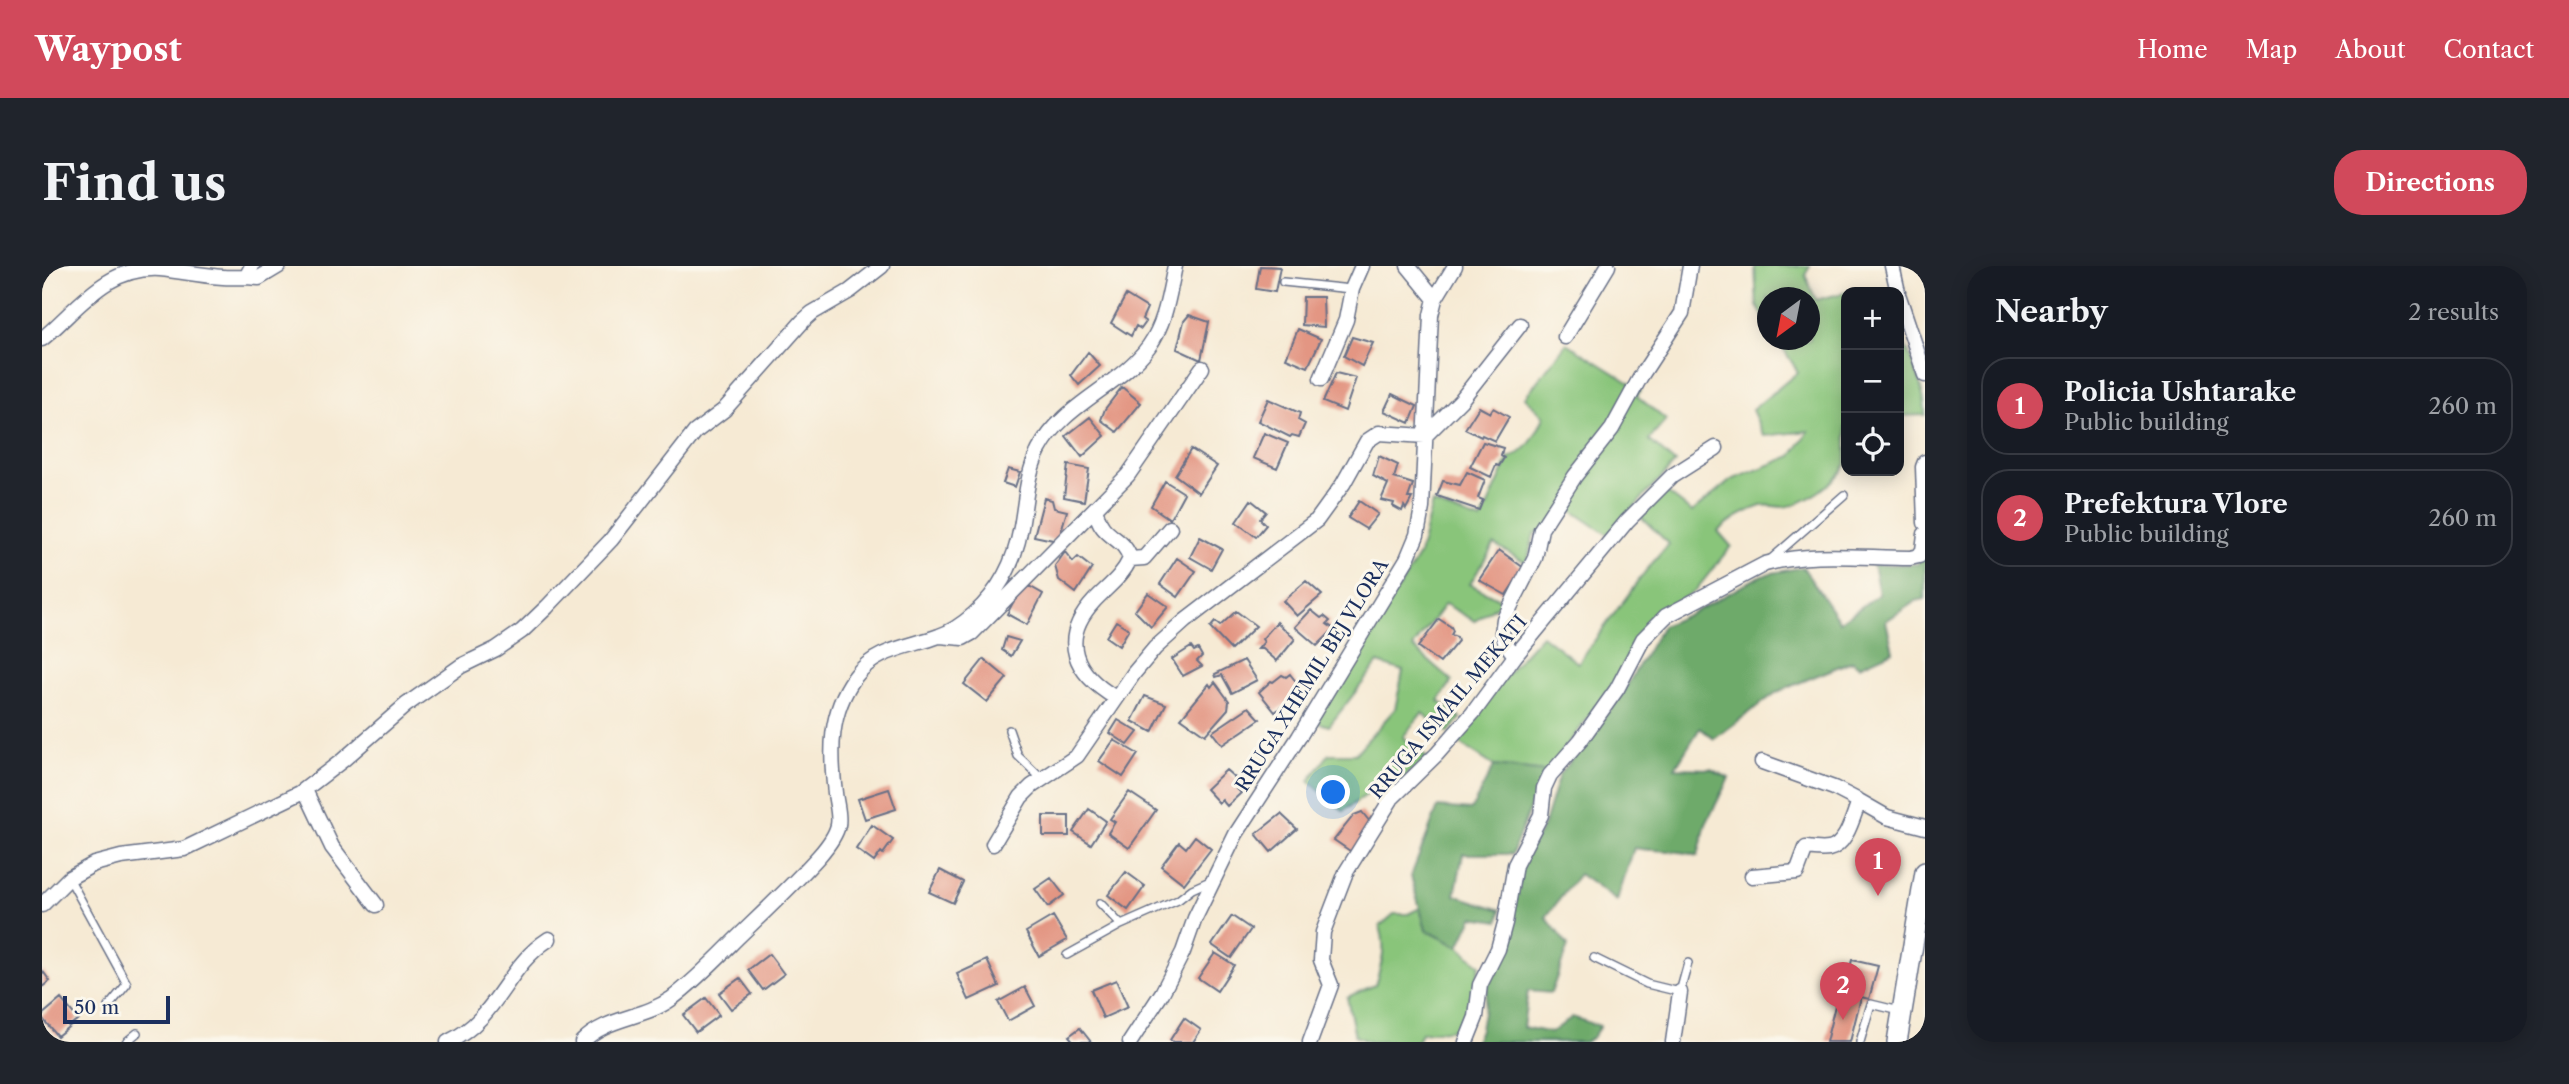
<!DOCTYPE html>
<meta charset="utf-8">
<style>
body{margin:0;font-family:"Libre Caslon Text",serif;background:#20242c;color:#f1f3f6}
.controls{position:absolute;right:21px;top:21px;display:grid;overflow:hidden;border-radius:14px;box-shadow:0 4px 18px #0003}
.controls button{width:63px;height:63px;display:grid;place-items:center;padding:0;border:0;border-bottom:2px solid #363941;background:#171b24;color:#f1f3f6;font:35px sans-serif}
.compass{position:absolute;left:1715px;top:21px;width:63px;height:63px;border-radius:50%;background:#171b24;box-shadow:0 4px 18px #0003;rotate:212deg}
.scale{position:absolute;left:21px;bottom:18px;width:107px;box-sizing:border-box;padding-left:7px;border:4px solid #1b2f5e;border-top:0;font-size:19px;line-height:24px;white-space:nowrap;color:#1b2f5e;-webkit-text-stroke:5px #fbf7ec;paint-order:stroke}
.you{position:absolute;left:1292px;top:527px;width:24px;height:24px;margin:-18px;border:5px solid #fff;border-radius:50%;background:#1a73e8;box-shadow:0 0 0 10px #1a73e833}
.badge{display:grid;place-items:center;width:46px;height:46px;border-radius:50%;background:#d1495b;color:#fff;font-size:23px;font-weight:700}
.pin{position:absolute;translate:-50% -58px;filter:drop-shadow(0 2px 4px #0008)}
.pin::after{content:'';position:absolute;top:37px;width:24px;height:21px;background:inherit;clip-path:polygon(0 0,100% 0,50% 100%)}
.list{margin:0;padding:0;list-style:none}
h2{display:flex;justify-content:space-between;align-items:center;height:91px;margin:0;padding:0 28px;font-size:30px}
h2 small{font-size:23px;font-weight:400;color:#9ea1a6}
.list li{display:grid;grid-template-columns:46px 1fr auto;gap:21px;align-items:center;box-sizing:border-box;height:98px;margin:0 14px 14px;padding:0 14px;border:2px solid #363941;border-radius:28px}
.list b{display:block;font-size:26px;white-space:nowrap}
.list p{margin:0;font-size:23px;white-space:nowrap;color:#9ea1a6}
.list em{font-size:23px;font-style:normal;color:#9ea1a6}
.icon{flex:none;width:38px;height:38px;fill:none;stroke:currentColor;stroke-width:2;stroke-linecap:round;stroke-linejoin:round}
.map{position:relative;flex:none;width:1883px;height:776px;overflow:hidden;border-radius:28px}
header{display:flex;align-items:center;gap:42px;box-sizing:border-box;height:98px;padding:0 35px;background:#d1495b;color:#fff}
header strong{font-size:33px}
nav{display:flex;gap:38px;margin-inline-start:auto;font-size:24px}
.intro{display:flex;align-items:center;justify-content:space-between;box-sizing:border-box;height:168px;padding:0 42px}
h1{margin:0;font-size:49px}
.button{padding:18px 32px;border-radius:28px;background:#d1495b;color:#fff;font-size:24px;font-weight:700}
main{display:flex;gap:42px;padding:0 42px}
aside{flex:1;background:#171b24;border-radius:28px;box-shadow:0 4px 18px #0003}
.map>svg:first-child{display:block}
.green{fill:#89c57a;stroke:#527a6c;stroke-width:2}
.forest{fill:#6eaa6a;stroke:#446c64;stroke-width:2}
.building{fill:#e39683}
.lines{fill:none;stroke-linecap:round;stroke-linejoin:round}
.lane-casing{stroke:#687087;stroke-width:10}
.street-casing{stroke:#687087;stroke-width:17}
.secondary-casing{stroke:#687087;stroke-width:22}
.lane{stroke:#fff;stroke-width:7}
.street{stroke:#fff;stroke-width:14}
.secondary{stroke:#fff;stroke-width:19}
.labels{text-anchor:middle;dominant-baseline:central;stroke-width:6;stroke-linejoin:round;paint-order:stroke}
.street-label{font-size:19px;fill:#1b2f5e;stroke:#fbf7ec}
</style>
<header>
<strong>Waypost</strong>
<nav><a>Home</a><a>Map</a><a>About</a><a>Contact</a></nav>
</header>
<div class="intro"><h1>Find us</h1><a class="button">Directions</a></div>
<main>
<div class="map">
<svg width="1883" height="776" viewBox="0 0 1883 776">
<rect width="100%" height="100%" fill="#fbf7ec"/>
<filter id="ink" filterUnits="userSpaceOnUse"><feTurbulence type="fractalNoise" baseFrequency=".0143" numOctaves="2"/><feDisplacementMap in="SourceGraphic" scale="14" xChannelSelector="R" yChannelSelector="G"/><feConvolveMatrix kernelMatrix="1 2 1 2 8 2 1 2 1" color-interpolation-filters="sRGB"/></filter>
<filter id="wash" filterUnits="userSpaceOnUse"><feTurbulence type="fractalNoise" baseFrequency=".00686" numOctaves="4" result="noise"/><feDisplacementMap in="SourceGraphic" scale="28" xChannelSelector="R" yChannelSelector="G"/><feGaussianBlur stdDeviation="1.57" result="paint"/><feColorMatrix in="noise" values="0 0 0 0 0 0 0 0 0 0 0 0 0 0 0 0 0 1.4 0 .05"/><feComposite in="paint" operator="in"/></filter>
<g filter="url(#wash)">
<rect width="100%" height="100%" fill="#f6ead4"/>
<path class="green" d="M1713 0H1768L1763 9 1774 34 1805 26 1804 198C1794 216 1763 239 1741 241 1734 241 1727 238 1719 240 1703 245 1689 254 1676 265L1689 280 1653 325 1615 348 1598 365 1571 419 1505 506 1452 500 1414 475 1471 401 1500 369 1536 397 1606 302 1627 278 1599 251 1623 225 1650 246 1689 214 1750 190 1767 165 1722 170 1710 144 1756 106 1736 74H1768V32H1726L1725 56 1715 40Z
M1857 65C1868 91 1883 120 1883 149L1857 150Z
M1525 77 1599 124 1595 130 1624 154 1607 174 1633 197 1566 269 1526 242 1512 259 1492 268 1485 297 1452 278 1428 318 1461 335 1433 355 1403 338 1371 381 1410 415 1397 435 1419 452 1406 467 1380 447 1361 471 1385 492 1346 525 1329 526 1301 545 1267 515 1287 488H1313L1353 443 1361 405 1336 397 1287 460 1274 456 1377 289 1390 237 1439 255 1467 192C1485 188 1495 167 1502 151L1483 131Z
M1378 642 1384 664 1417 681 1438 699 1422 762 1379 767 1375 776H1327L1313 770 1305 731 1333 719C1340 697 1345 682 1338 660L1352 648H1366Z"/>
<path class="forest" d="M1883 283V333L1874 335 1844 355 1851 385 1817 400 1810 395 1735 426 1672 473 1658 462 1633 502 1669 503 1687 512 1664 558 1656 590C1636 583 1613 586 1592 582L1575 635 1537 608 1504 651 1526 680 1509 727 1486 725 1481 761 1509 767 1530 751 1558 760 1550 772 1542 776H1433L1438 763 1446 719 1461 688 1481 594 1501 561 1517 509 1580 428 1620 360 1656 344 1720 309 1761 301 1798 356 1837 328 1831 299 1876 298Z
M1452 500 1505 506 1497 519 1470 588H1421L1413 629 1459 644 1457 655 1431 651 1417 681 1384 664 1369 610 1396 541 1429 544Z"/>
<g id="blocks">
<path class="building" d="M1218 0 1238 1 1233 26 1214 23Z
M1084 29 1105 42 1100 53 1104 56 1099 63 1094 60 1089 70 1069 57Z
M1261 31H1281L1282 61 1260 59Z
M1147 49 1167 56 1159 94 1135 83 1142 55Z
M1256 63 1279 73 1266 101 1244 92Z
M1310 71 1331 77 1320 100 1302 90Z
M1046 86 1058 100 1037 119 1029 109Z
M1294 107 1314 112 1303 145 1281 136Z
M1080 121 1099 137 1075 166 1059 154 1063 143Z
M1350 128 1375 140 1368 157 1342 145Z
M1226 133 1258 147 1256 154 1263 158 1257 171 1250 169 1248 171 1216 155Z
M1437 141 1448 147 1451 142 1467 151 1453 175 1440 169 1439 171 1423 163Z
M1048 151 1063 170 1040 191 1024 170Z
M1222 167 1246 177 1235 202 1211 192Z
M1441 176 1461 182 1459 190 1462 192 1457 200 1454 199 1449 211 1428 201Z
M1149 183 1175 200 1157 227 1133 209Z
M1337 190 1356 199 1352 212 1371 218 1366 232H1370L1364 243 1362 240 1360 245 1351 240 1352 237 1339 234 1346 218 1331 210Z
M1026 199 1047 203 1042 235 1022 231Z
M966 203 978 206 973 221 961 217Z
M1425 206 1443 214 1436 232 1441 234 1437 244 1395 230 1401 215 1418 219Z
M1123 215 1142 227 1128 253 1109 240Z
M1002 232 1010 234 1012 242 1025 245 1016 275 992 270Z
M1209 234 1224 246 1218 253 1224 259 1214 271 1194 256Z
M1317 235 1336 248 1324 263 1306 252Z
M1158 271 1180 283 1169 303 1148 291Z
M1457 284 1482 302 1464 329 1437 314Z
M1023 286 1031 296 1036 291 1050 302 1034 327 1017 314 1013 300Z
M1135 292 1154 305 1136 331 1118 318Z
M1264 315 1280 329 1255 350 1241 335Z
M987 320 1001 328 985 359 965 348 975 329Z
M1106 327 1126 341 1109 361 1093 345Z
M1269 344 1279 352 1282 350 1288 355 1285 358 1292 363 1275 380 1253 361Z
M1194 345 1214 360 1189 384 1168 362 1173 356 1178 360Z
M1397 353 1409 361 1411 365 1409 369 1415 371 1416 375 1398 397 1376 381Z
M1074 355 1087 363 1077 380 1064 371Z
M1235 356 1253 373 1235 395 1221 383H1216L1222 376 1220 373Z
M964 371 978 375 969 390 960 384Z
M1149 381 1152 385 1156 383 1160 390 1155 395 1160 400 1141 410 1130 393Z
M942 393 965 412 945 436 922 418Z
M1202 394 1215 414 1190 427 1180 409 1174 411 1173 408Z
M1248 408 1258 421 1253 427 1254 430 1233 446 1217 426 1229 415 1231 416 1240 409 1244 411Z
M1173 416 1187 435 1186 443 1163 469 1139 452 1167 418 1169 421Z
M1103 430 1124 438 1110 466 1090 455Z
M1207 441 1218 453 1180 479 1170 466Z
M1076 454 1096 466 1086 479 1068 467Z
M1072 474 1096 488 1081 511 1057 495Z
M1184 504 1201 519 1195 523 1199 527 1185 540 1180 534 1177 537 1164 523Z
M847 523 854 543 823 553 816 533Z
M1087 526 1114 544 1087 582 1066 567 1073 556 1068 553Z
M1047 543 1064 555 1049 578 1031 566Z
M1320 546 1332 561 1311 587 1292 574 1312 549Z
M1239 548 1255 563 1229 586 1214 568Z
M1001 550H1027V570H1001Z
M830 559 851 574 841 588 839 586 832 596 814 583Z
M1153 570 1169 583 1142 618 1119 600 1137 576 1144 582Z
M898 604 921 616 911 637 887 626Z
M1084 606 1103 620 1086 644 1066 629Z
M1009 612 1022 629 1006 641 993 623Z
M1011 650 1025 674 997 690 984 666Z
M1190 650 1209 663 1189 692 1170 679Z
M1173 687 1192 699 1175 725 1156 712Z
M727 688 742 708 721 724 706 704Z
M945 694 957 720 927 734 915 708Z
M1810 694 1836 700 1827 733 1819 731 1808 776H1784L1799 715 1804 716Z
M0 704 8 715 0 721Z
M698 712 710 728 689 743 677 727Z
M1074 714 1086 741 1061 752 1049 724Z
M983 721 993 740 966 755 956 736Z
M664 732 677 749 654 766 641 749Z
M19 733 36 753 15 770 0 752V749Z
M1142 752 1159 764 1151 776H1131L1128 774Z
M1038 762 1049 776H1032L1027 770Z"/>
</g>
</g>
<g filter="url(#ink)">
<use href="#blocks" fill-opacity="0" stroke="#687087" stroke-width="2"/>
<g class="lines">
<g class="lane-casing">
<path id="lane" d="M1241 16 1309 23
M1729 293 1802 229
M967 464 976 490 1000 513
M27 612 85 718 66 741
M1058 637 1079 659 1136 634 1150 623 1170 614
M1025 689 1079 659
M1552 692 1605 718 1638 726 1646 697
M84 776 95 767
M1818 776 1829 738 1858 745"/>
</g>
<g class="street-casing">
<path id="street" d="M1366 0 1393 33
M1850 0 1856 26
M204 11 217 12 237 0
M1857 31 1883 109
M1523 71 1566 0
M0 73C37 42 64 0 118 3 148 6 174 13 204 11L210 0
M1279 113 1304 54 1310 23 1320 0
M1883 196 1881 201 1883 257
M1054 244C1058 273 1083 270 1088 293 1080 311 1065 321 1052 335 1016 374 1033 408 1074 432
M1088 293 1102 292 1128 262
M898 370 921 372 930 367 1086 209 1160 102
M1473 390 1463 376 1460 367 1462 353 1493 292 1499 263 1533 210 1570 163 1599 110 1640 47 1648 0
M1720 496 1792 522 1817 535
M263 524 290 581 334 639
M951 578 979 531 990 520 1035 490 1092 407 1113 382 1143 355 1275 254 1301 218 1325 175 1337 167 1383 170 1419 134 1478 59
M1710 610 1755 606 1764 582C1771 583 1780 584 1787 583 1805 579 1811 550 1817 535L1845 551 1883 561
M0 639 27 612 52 598 79 591 142 583 258 527 301 494 364 439 419 400 454 383 480 365 505 341 569 274 653 166 682 144 761 55 770 47 808 25 840 0
M406 776C456 753 463 701 507 673
M540 776C564 751 601 753 629 733 653 715 674 693 695 672 723 645 751 619 777 590 784 582 794 569 796 559 798 549 794 537 793 527 788 485 787 447 813 411 833 383 868 381 897 370 909 366 923 356 932 348 958 325 973 295 979 261 984 235 984 209 997 184 1021 138 1077 121 1107 80 1124 56 1127 27 1133 0
M1088 776 1120 727 1141 686 1153 652 1194 568 1257 471 1365 293 1375 269 1380 242 1389 49 1393 33 1413 0
M1268 776 1289 719 1279 694 1281 666 1304 606 1350 532 1395 488 1431 447 1473 390 1585 255 1630 210 1674 182
M1424 776 1434 751 1438 719 1456 683 1463 657 1473 599 1499 549 1502 522 1508 509 1538 475 1575 423 1601 373 1624 350 1723 298C1770 285 1821 292 1868 292L1877 290 1881 284 1883 268
M1631 776 1638 726"/>
</g>
<g class="secondary-casing">
<path id="secondary" d="M1855 776 1883 606"/>
</g>
<use href="#lane" class="lane"/>
<use href="#street" class="street"/>
<use href="#secondary" class="secondary"/>
</g>
</g>
<g class="labels">
<g class="street-label">
<text transform="translate(1270 409) rotate(-58)">RRUGA XHEMIL BEJ VLORA</text>
<text transform="translate(1406 441) rotate(-50)">RRUGA ISMAIL MEKATI</text>
</g>
</g>
</svg>
<div class="controls">
<button>+</button>
<button>−</button>
<button><svg class="icon" aria-label="locate" viewBox="0 0 24 24"><circle cx="12" cy="12" r="6"/><path d="M12 2v4M12 18v4M2 12h4M18 12h4"/></svg></button>
</div>
<svg class="compass" viewBox="-18 -18 36 36"><path d="M0-13l5 13h-10z" fill="#e53935"/><path d="M0 13l5-13h-10z" fill="#9ea1a6"/></svg>
<div class="scale">50 m</div>
<div class="you"></div>
<div class="pin badge" style="left:1836px;top:630px">1</div>
<div class="pin badge" style="left:1801px;top:754px">2</div>
</div>
<aside>
<h2>Nearby<small>2 results</small></h2>
<ul class="list">
<li><span class="badge">1</span><div><b>Policia Ushtarake</b><p>Public building</p></div><em>260 m</em></li>
<li><span class="badge">2</span><div><b>Prefektura Vlore</b><p>Public building</p></div><em>260 m</em></li>
</ul>
</aside>
</main>
